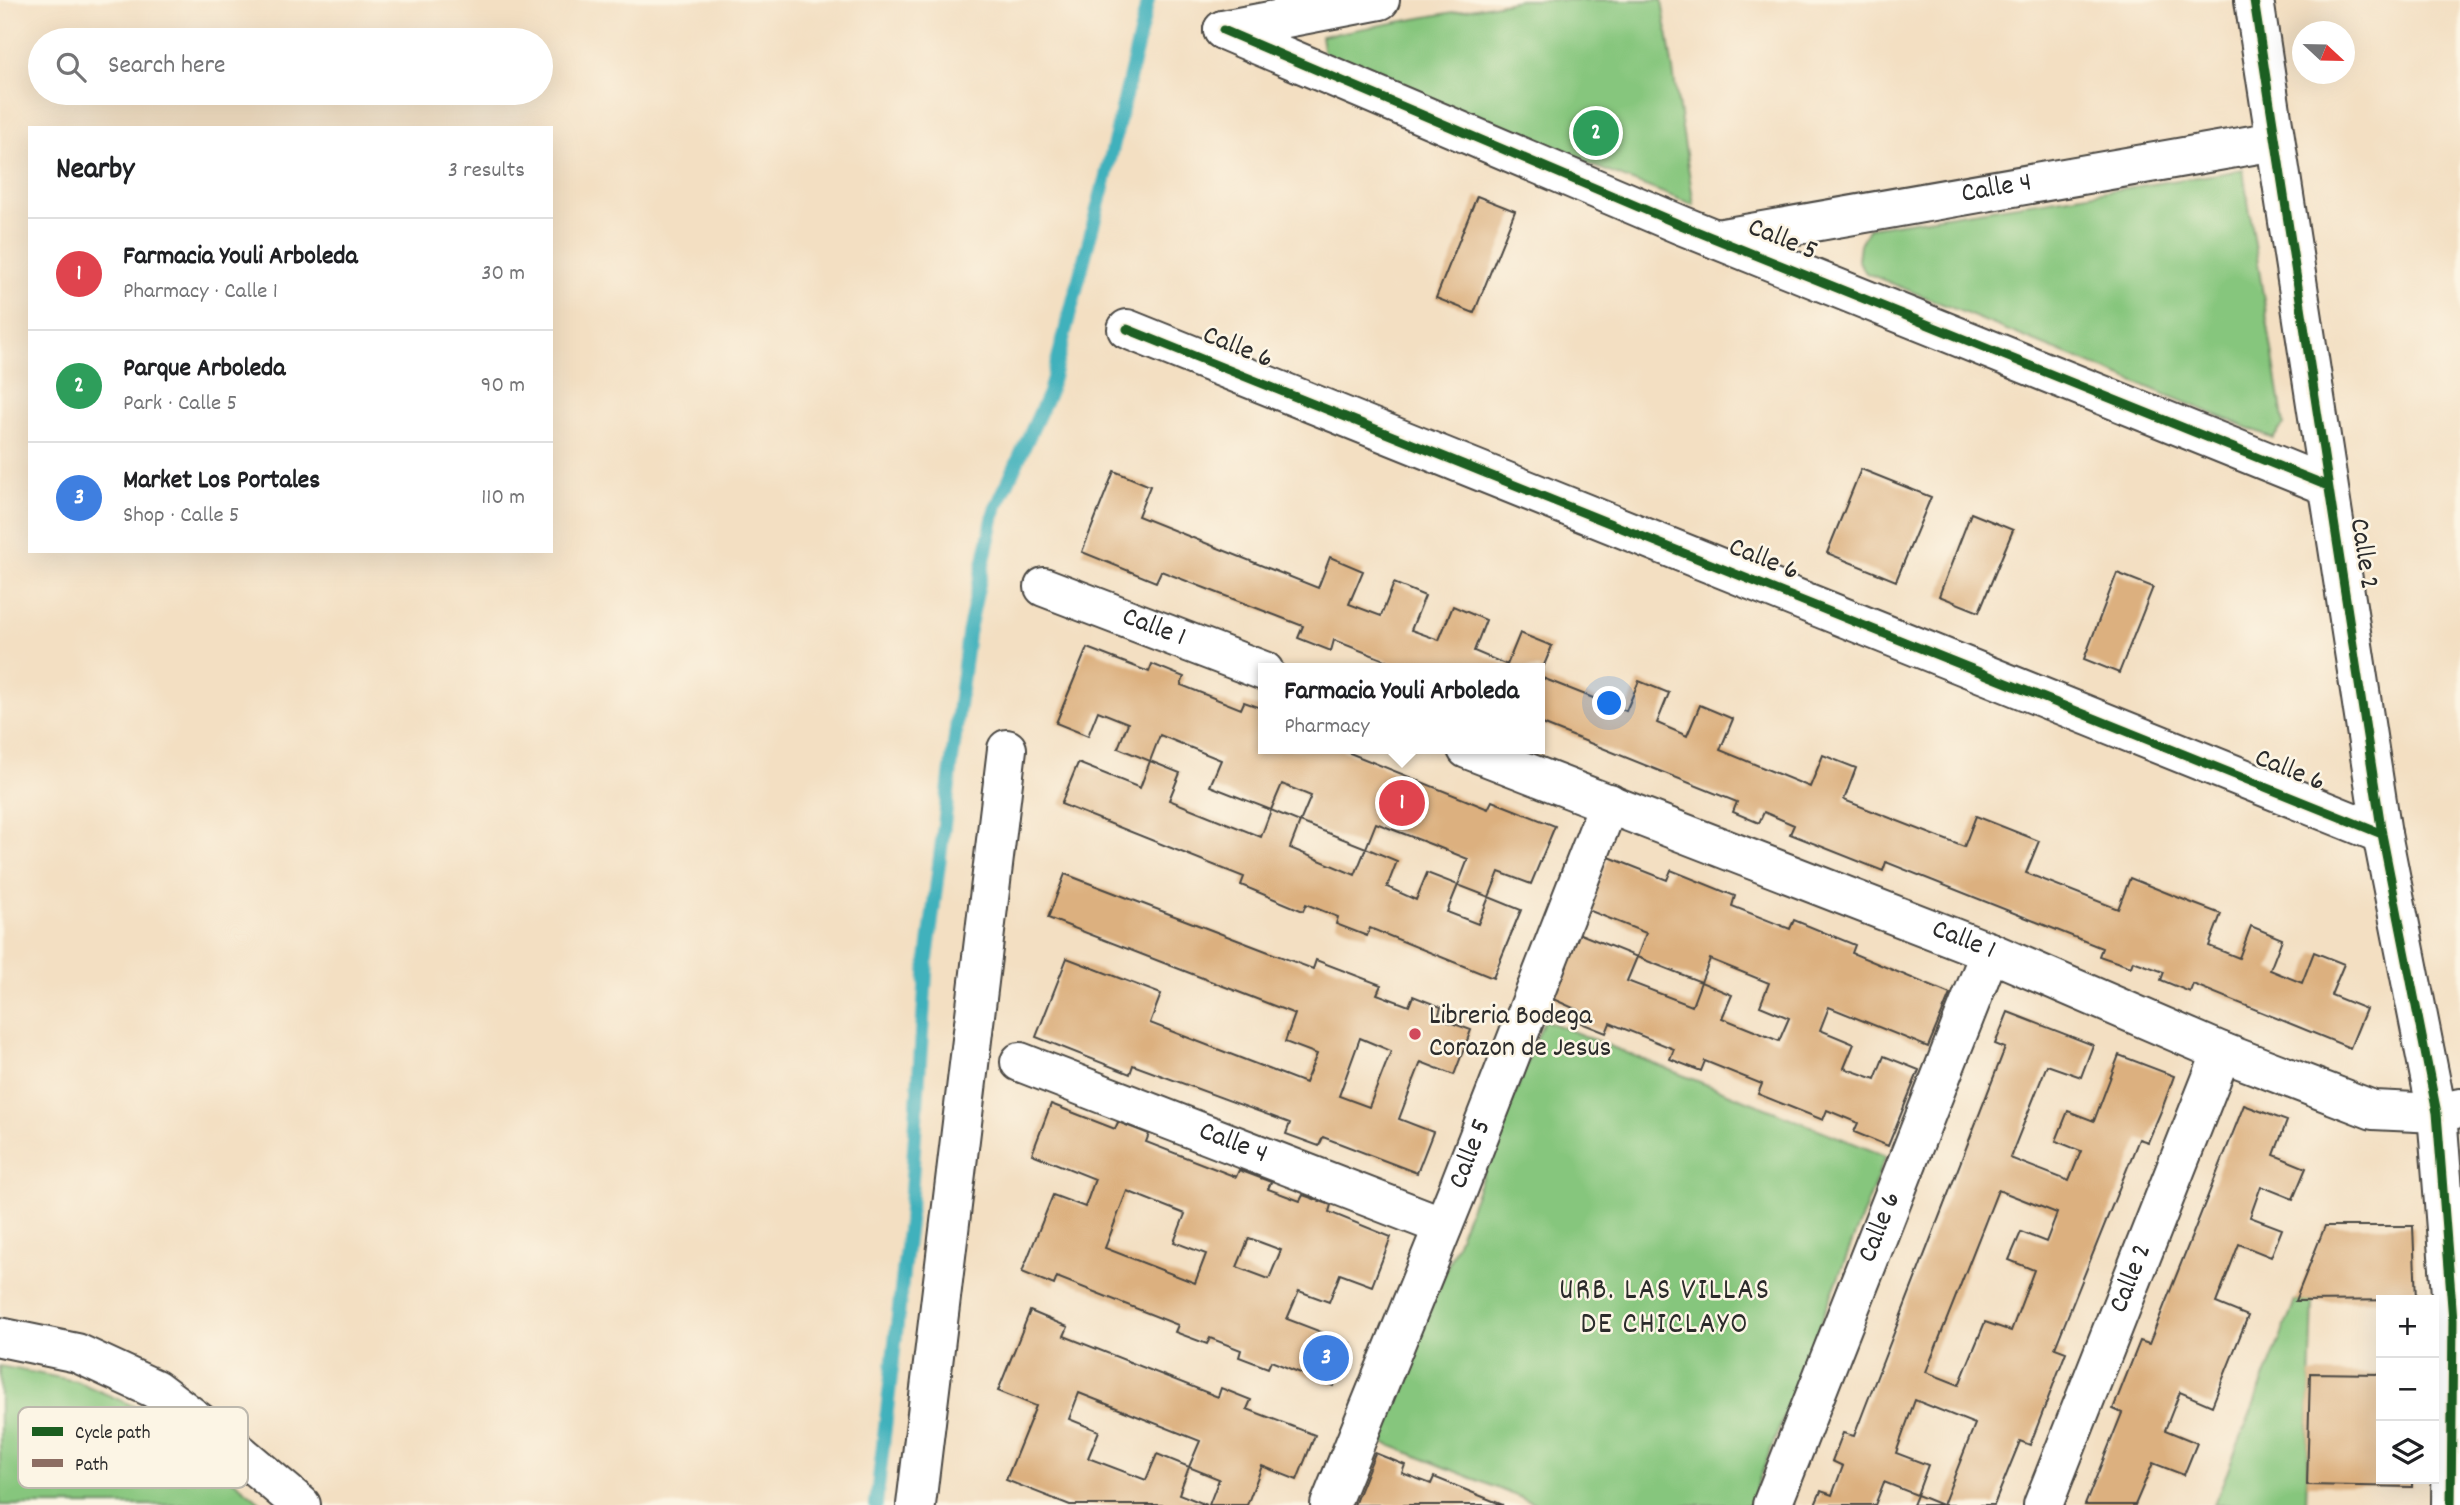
<!DOCTYPE html>
<meta charset="utf-8">
<style>
body{margin:0;font-family:Dekko,sans-serif;background:#f6f6f6;color:#202124}
.controls{position:absolute;right:21px;bottom:21px;display:grid;overflow:hidden;border-radius:0px;box-shadow:0 7px 28px #0002}
.controls button{width:63px;height:63px;display:grid;place-items:center;padding:0;border:0;border-bottom:2px solid #e0e0e0;background:#fff;color:#202124;font:35px sans-serif}
.compass{position:absolute;left:2292px;top:21px;width:63px;height:63px;border-radius:50%;background:#fff;box-shadow:0 7px 28px #0002;rotate:112deg}
.you{position:absolute;left:1610px;top:704px;width:24px;height:24px;margin:-18px;border:5px solid #fff;border-radius:50%;background:#1a73e8;box-shadow:0 0 0 10px #1a73e833}
.badge{display:grid;place-items:center;width:46px;height:46px;border-radius:50%;background:#d1495b;color:#fff;font-size:23px;font-weight:700}
.pin{position:absolute;translate:-50% -50%;border:4px solid #fff;box-shadow:0 2px 7px #0006}
.popup{position:absolute;left:1258px;top:663px;width:287px;height:91px;box-sizing:border-box;display:grid;place-content:center;border-radius:0px;background:#fff;filter:drop-shadow(0 2px 5px #0005);font-size:23px;white-space:nowrap;color:#757577}
.popup b{font-size:26px;color:#202124}
.popup::after{content:'';position:absolute;left:50%;top:100%;margin-left:-14px;border:14px solid transparent;border-top-color:#fff}
.list{margin:0;padding:0;list-style:none}
h2{display:flex;justify-content:space-between;align-items:center;height:91px;margin:0;padding:0 28px;font-size:30px}
h2 small{font-size:23px;font-weight:400;color:#757577}
.list li{display:grid;grid-template-columns:46px 1fr auto;gap:21px;align-items:center;box-sizing:border-box;height:112px;padding:0 28px;border-top:2px solid #e0e0e0}
.list b{display:block;font-size:26px;white-space:nowrap}
.list p{margin:0;font-size:23px;white-space:nowrap;color:#757577}
.list em{font-size:23px;font-style:normal;color:#757577}
.icon{flex:none;width:38px;height:38px;fill:none;stroke:currentColor;stroke-width:2;stroke-linecap:round;stroke-linejoin:round}
.map{position:relative;flex:none;width:2460px;height:1505px;overflow:hidden}
.search{position:absolute;background:#fff;box-shadow:0 7px 28px #0002;left:28px;top:28px;width:525px;height:77px;display:flex;align-items:center;gap:18px;box-sizing:border-box;padding:0 24px;border-radius:38px;color:#757577;font-size:26px}
.panel{position:absolute;background:#fff;box-shadow:0 7px 28px #0002;left:28px;top:126px;width:525px;height:427px;border-radius:0px}
.map>svg:first-child{display:block}
.green{fill:#86c67d;stroke:#587854;stroke-width:2}
.lines{fill:none;stroke-linecap:round;stroke-linejoin:round}
.stream{stroke:#41b1bc;stroke-width:14}
.building{fill:#dcb07f;fill-rule:evenodd}
.minor-casing{stroke:#494642;stroke-width:42}
.tertiary-casing{stroke:#494642;stroke-width:42}
.minor{stroke:#fff;stroke-width:38}
.tertiary{stroke:#fff;stroke-width:38}
.cycleway-casing{stroke:#fcf5e5;stroke-width:13}
.cycleway{stroke:#1b5e20;stroke-width:9}
.poi-dot{fill:#d1495b;stroke:#fcf5e5;stroke-width:2.5}
.labels{text-anchor:middle;dominant-baseline:central;stroke-width:5;stroke-linejoin:round;paint-order:stroke}
.street-label{font-size:28px;fill:#2b2b2b;stroke:#fcf5e5}
.poi-label{font-size:28px;fill:#2b2b2b;stroke:#fcf5e5;text-anchor:start}
.neighbourhood-label{font-size:30px;letter-spacing:2px;fill:#2b2b2b;stroke:#fcf5e5}
.key{fill:#fcf5e5;stroke:#bdb8ad;stroke-width:2}
.key-label{font-size:19px;fill:#2b2b2b}
</style>
<div class="map">
<svg width="2460" height="1505" viewBox="0 0 2460 1505">
<rect width="100%" height="100%" fill="#fcf5e5"/>
<filter id="ink" filterUnits="userSpaceOnUse"><feTurbulence type="fractalNoise" baseFrequency=".0143" numOctaves="2"/><feDisplacementMap in="SourceGraphic" scale="14" xChannelSelector="R" yChannelSelector="G"/><feConvolveMatrix kernelMatrix="1 2 1 2 8 2 1 2 1" color-interpolation-filters="sRGB"/></filter>
<filter id="wash" filterUnits="userSpaceOnUse"><feTurbulence type="fractalNoise" baseFrequency=".00686" numOctaves="4" result="noise"/><feDisplacementMap in="SourceGraphic" scale="28" xChannelSelector="R" yChannelSelector="G"/><feGaussianBlur stdDeviation="1.57" result="paint"/><feColorMatrix in="noise" values="0 0 0 0 0 0 0 0 0 0 0 0 0 0 0 0 0 1.4 0 .05"/><feComposite in="paint" operator="in"/></filter>
<g filter="url(#wash)">
<rect width="100%" height="100%" fill="#f3dfc2"/>
<path class="green" d="M1520 0H1662L1694 205 1325 62 1321 36Z
M2243 170 2284 425 2273 438 1866 273 1858 260 1860 244 1869 228Z
M1544 1020 1886 1156 1749 1505H1539L1379 1441Z
M2295 1301H2313L2306 1505H2214Z
M0 1366 76 1381 150 1413 264 1505H0Z"/>
<g class="lines">
<path class="stream" d="M876 1505 909 1222 927 960 968 634 995 510 1049 393 1108 168 1148 0"/>
</g>
<g id="blocks">
<path class="building" d="M1477 196 1515 211 1474 313 1436 298Z
M1861 469 1931 497 1896 581 1827 553Z
M1114 471 1150 486 1138 516 1318 588 1330 557 1363 571 1349 604 1381 616 1394 583 1425 596 1411 630 1439 640 1453 606 1486 620 1474 651 1507 665 1520 633 1552 646 1540 675V668H1405L1334 640 1331 651 1298 638 1303 626 1161 571 1156 582 1082 552Z
M1971 513 2013 530 1979 612 1939 596Z
M2117 573 2153 587 2119 673 2084 659Z
M1087 648 1149 672 1152 664 1184 677 1181 685 1241 709 1244 702 1264 709V749H1340L1488 809 1492 801 1555 826 1531 884 1499 872 1489 897 1458 885 1468 859 1438 847 1376 823 1366 848 1300 822 1311 796 1282 784 1271 810 1210 786 1221 760 1160 735 1150 761 1118 748 1128 723 1098 711 1088 736 1056 723Z
M1540 677 1626 711 1639 681 1669 693 1657 723 1687 736 1700 705 1733 719 1720 750 1810 787 1823 755 1856 768 1844 800 1964 847 1976 816 2039 841 2026 873 2118 909 2130 878 2192 903 2221 914 2209 946 2239 958 2251 926 2282 939 2270 970 2302 983 2314 952 2344 964 2331 995 2366 1009 2350 1048 2193 984 2190 992 2161 980 2164 972 2133 961 2131 967 2099 956 2102 948 1886 862 1883 871 1790 834 1794 825 1764 812 1759 823 1733 812 1737 802 1540 723Z
M1150 761 1180 773 1169 800 1261 837 1271 810 1300 822 1290 848 1355 875 1366 848 1397 861 1387 887 1416 900 1427 873 1458 885 1447 912 1478 924 1489 897 1521 910 1493 978 1370 928 1367 936 1336 924 1338 917 1306 904 1303 911 1241 885 1244 877 1061 804 1078 763 1140 788Z
M1609 857 1667 880 1671 870 1735 896 1732 906 1790 929 1794 920 1855 945 1852 953 1950 994 1928 1047 1829 1007 1820 1030 1854 1044 1844 1068 1875 1079 1884 1056 1919 1070 1888 1146 1854 1132 1858 1123 1827 1110 1823 1120 1758 1094 1762 1084 1705 1061 1701 1071 1670 1059 1674 1049 1610 1023 1606 1033 1576 1021 1580 1011 1553 999 1578 933 1637 957 1646 933 1588 910ZM1637 957 1701 982 1710 959 1769 983 1760 1006 1789 1018 1779 1041 1722 1018 1732 995 1701 982 1692 1006 1627 981Z
M1065 874 1313 969 1316 960 1381 985 1377 994 1409 1006 1413 996 1441 1007 1438 1018 1471 1030 1454 1075 1421 1062 1410 1090 1399 1119 1433 1132 1417 1173 1323 1137 1319 1146 1286 1134 1290 1123 1133 1065 1130 1074 1036 1037 1067 958 1161 994 1150 1023 1305 1083 1317 1054 1285 1042 1295 1014 1048 918ZM1360 1038 1391 1051 1369 1107 1339 1096Z
M2008 1012 2093 1045 2081 1077 2047 1065 2010 1158 2069 1181 2081 1151 2056 1141 2068 1111 2094 1121 2119 1055 2174 1076 2162 1109 2148 1142 2139 1139 2067 1318 2055 1348 2066 1352 2030 1445 2020 1441 1994 1505H1943L1975 1424 1915 1400 1896 1453 1928 1465 1917 1495 1942 1505H1913L1917 1495 1884 1482 1875 1505H1815L1821 1491 1832 1495 1843 1466 1832 1461 1843 1433 1854 1436 1864 1410 2005 1048 1995 1044ZM1998 1190 2057 1213 2046 1242 2021 1232 2009 1260 2034 1270 2011 1331 1985 1322 1959 1385 1926 1372Z
M1051 1104 1115 1129 1118 1122 1149 1134 1146 1142 1236 1177 1239 1170 1271 1182 1268 1189 1300 1201 1303 1195 1331 1205 1329 1212 1391 1237 1372 1286 1340 1274 1329 1302 1299 1291 1287 1319 1350 1343 1333 1386 1271 1361 1268 1368 1239 1357 1241 1350 1210 1338 1207 1344 1175 1332 1178 1325 1057 1277 1054 1285 1022 1272 1053 1195 1085 1207 1095 1179 1032 1154ZM1127 1191 1185 1214 1174 1242 1206 1254 1195 1283 1105 1248ZM1249 1238 1281 1250 1269 1279 1237 1267Z
M2244 1105 2287 1121 2274 1155 2306 1168 2293 1199 2261 1186 2250 1217 2282 1229 2271 1257 2239 1244 2216 1303 2248 1316 2212 1406 2180 1392 2165 1430 2197 1443 2184 1475 2153 1463 2135 1505H2085L2122 1413 2113 1409 2140 1341 2149 1344Z
M2325 1226H2413L2416 1300 2295 1301Z
M1030 1311 1068 1327 1064 1336 1218 1397 1221 1388 1251 1400 1247 1409 1315 1435 1297 1480 1262 1466 1247 1505H1209L1219 1479 1189 1467 1179 1494 1207 1505H1070L1006 1480 1036 1406 998 1391ZM1079 1393 1200 1441 1189 1467 1157 1454 1146 1480 1088 1458 1099 1431 1069 1419Z
M2310 1373 2381 1374V1479H2412V1487L2307 1485Z
M1375 1453 1405 1465 1402 1473 1431 1484 1434 1477 1503 1505H1354Z"/>
</g>
</g>
<g filter="url(#ink)">
<use href="#blocks" fill-opacity="0" stroke="#494642" stroke-width="2"/>
<g class="lines">
<g class="minor-casing">
<g id="minor">
<path d="M2254 0 2382 834 2437 1113 2453 1320 2451 1505"/>
<path d="M1223 30 1681 225 2328 486"/>
<path d="M1223 30 1380 0"/>
<path id="s1" d="M1717 239 2275 141"/>
<path d="M1127 329 2382 834"/>
<path id="s2" d="M1044 587 1264 671"/>
<path id="s3" d="M1467 749 1990 952 2222 1052 2373 1110 2437 1113 2460 1108"/>
<path id="s4" d="M1020 1062 1443 1226"/>
<path d="M916 1505 1007 749"/>
<path id="s5" d="M1330 1505 1457 1192 1609 803"/>
<path id="s6" d="M1772 1505 1990 952"/>
<path id="s7" d="M2043 1505 2222 1052"/>
</g>
</g>
<g class="tertiary-casing">
<path id="tertiary" d="M0 1337 77 1353 155 1389 237 1451 301 1505"/>
</g>
<use href="#minor" class="minor"/>
<use href="#tertiary" class="tertiary"/>
<g class="cycleway-casing">
<path id="cycleway" d="M2254 0 2382 834 2437 1113 2453 1320 2451 1505
M1223 30 1681 225 2328 486
M1127 329 2382 834"/>
</g>
<use href="#cycleway" class="cycleway"/>
</g>
</g>
<circle class="poi-dot" cx="1415" cy="1034" r="7"/>
<g class="labels">
<g class="street-label">
<text stroke="none"><textPath href="#s1" startOffset="284">Calle 4</textPath></text>
<text transform="translate(1782 241) rotate(22)">Calle 5</text>
<text transform="translate(1237 349) rotate(22)">Calle 6</text>
<text transform="translate(2362 554) rotate(81)">Calle 2</text>
<text transform="translate(1763 561) rotate(22)">Calle 6</text>
<text stroke="none"><textPath href="#s2" startOffset="117">Calle 1</textPath></text>
<text transform="translate(2289 772) rotate(22)">Calle 6</text>
<text stroke="none"><textPath href="#s3" startOffset="532">Calle 1</textPath></text>
<text stroke="none"><textPath href="#s4" startOffset="228">Calle 4</textPath></text>
<text stroke="none"><textPath href="#s5" startOffset="378">Calle 5</textPath></text>
<text stroke="none"><textPath href="#s6" startOffset="298">Calle 6</textPath></text>
<text stroke="none"><textPath href="#s7" startOffset="243">Calle 2</textPath></text>
</g>
<g class="poi-label">
<text x="1429" y="1018">Libreria Bodega<tspan x="1429" dy="32">Corazon de Jesus</tspan></text>
</g>
<g class="neighbourhood-label">
<text x="1665" y="1292">URB. LAS VILLAS<tspan x="1665" dy="34">DE CHICLAYO</tspan></text>
</g>
</g>
<rect x="18" y="1407" width="230" height="81" rx="10" class="key"/>
<rect x="32" y="1427" width="31" height="9" fill="#1b5e20"/>
<rect x="32" y="1459" width="31" height="8" fill="#8d6e63"/>
<g class="key-label">
<text x="75" y="1438">Cycle path</text>
<text x="75" y="1470">Path</text>
</g>
</svg>
<div class="controls">
<button>+</button>
<button>−</button>
<button><svg class="icon" aria-label="layers" viewBox="0 0 24 24"><path d="M12 4l9 5-9 5-9-5zM3 14l9 5 9-5"/></svg></button>
</div>
<svg class="compass" viewBox="-18 -18 36 36"><path d="M0-13l5 13h-10z" fill="#e53935"/><path d="M0 13l5-13h-10z" fill="#757577"/></svg>
<div class="you"></div>
<div class="pin badge" style="left:1402px;top:803px;background:#e0444e">1</div>
<div class="popup"><b>Farmacia Youli Arboleda</b>Pharmacy</div>
<div class="pin badge" style="left:1596px;top:133px;background:#2e9e5b">2</div>
<div class="pin badge" style="left:1326px;top:1358px;background:#3f7fe0">3</div>
<div class="search"><svg class="icon" aria-label="search" viewBox="0 0 24 24"><circle cx="10" cy="10" r="6"/><path d="M15 15l6 6"/></svg>Search here</div>
<section class="panel">
<h2>Nearby<small>3 results</small></h2>
<ul class="list">
<li><span class="badge" style="background:#e0444e">1</span><div><b>Farmacia Youli Arboleda</b><p>Pharmacy · Calle 1</p></div><em>30 m</em></li>
<li><span class="badge" style="background:#2e9e5b">2</span><div><b>Parque Arboleda</b><p>Park · Calle 5</p></div><em>90 m</em></li>
<li><span class="badge" style="background:#3f7fe0">3</span><div><b>Market Los Portales</b><p>Shop · Calle 5</p></div><em>110 m</em></li>
</ul>
</section>
</div>
